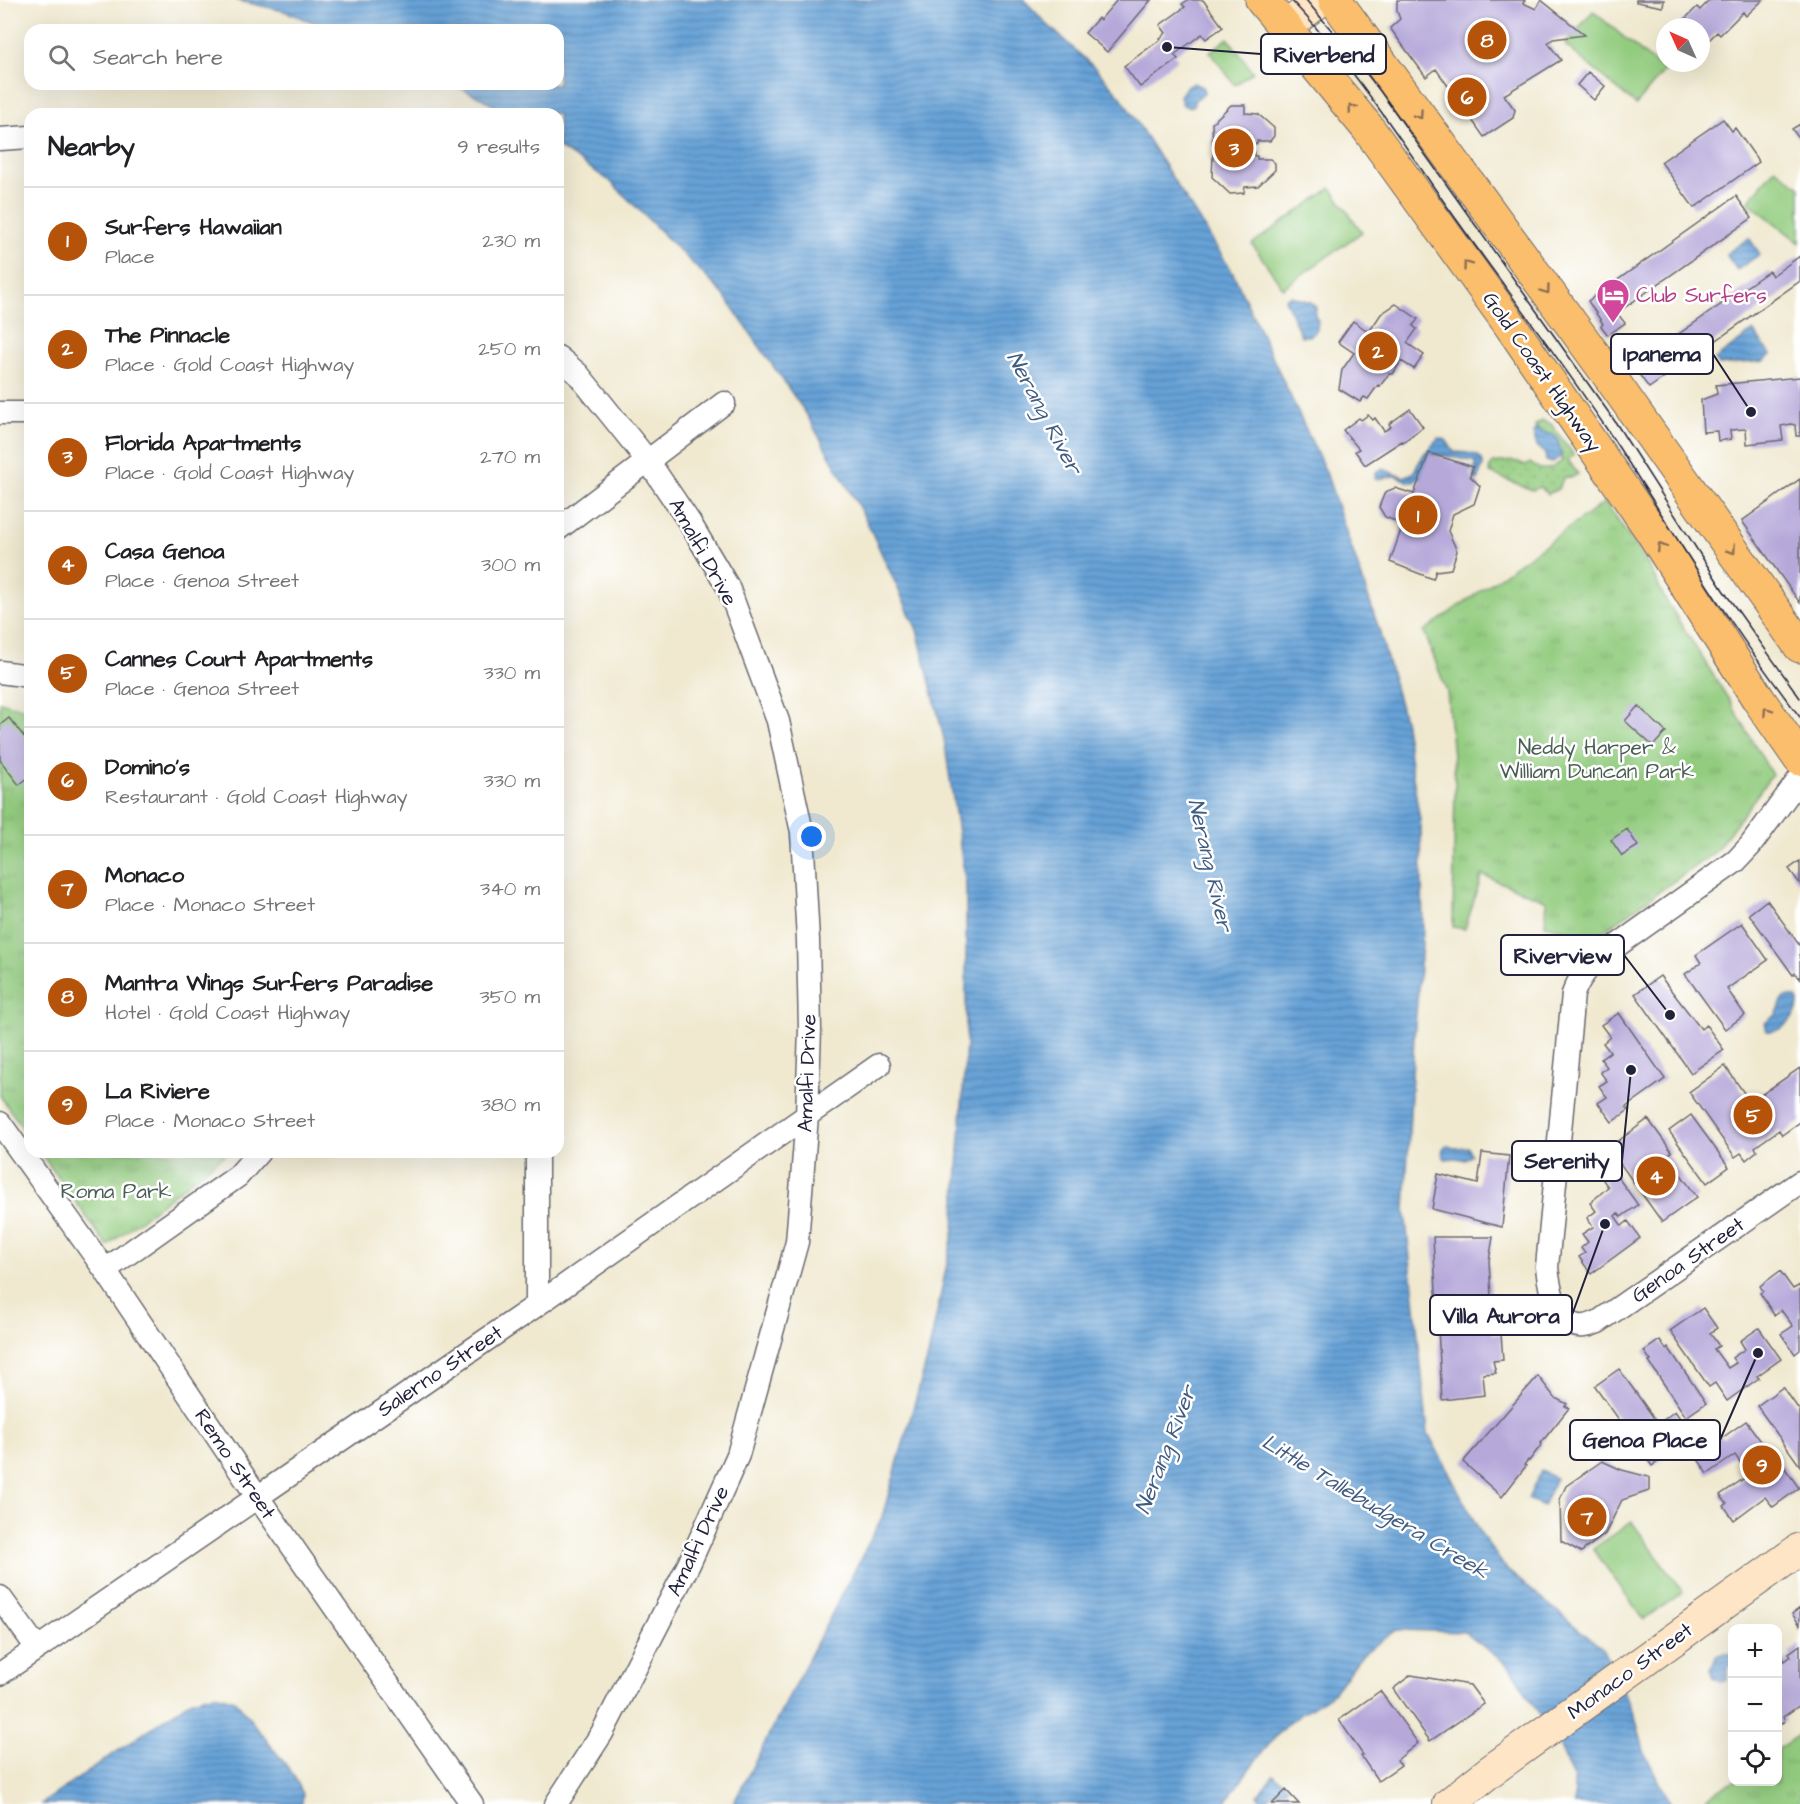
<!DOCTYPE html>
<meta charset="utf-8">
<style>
body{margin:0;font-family:"Architects Daughter",sans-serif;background:#f2f2f2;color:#202124}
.controls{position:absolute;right:18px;bottom:18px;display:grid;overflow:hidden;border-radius:12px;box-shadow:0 6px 24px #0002}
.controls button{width:54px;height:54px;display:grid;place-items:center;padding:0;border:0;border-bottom:2px solid #e0e0e0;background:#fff;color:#202124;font:30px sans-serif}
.compass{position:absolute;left:1656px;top:18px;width:54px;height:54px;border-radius:50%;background:#fff;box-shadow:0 6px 24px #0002;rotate:315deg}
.you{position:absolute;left:812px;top:837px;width:21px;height:21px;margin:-15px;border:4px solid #fff;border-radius:50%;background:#1a73e8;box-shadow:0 0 0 9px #1a73e833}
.badge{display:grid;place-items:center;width:39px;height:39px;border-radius:50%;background:#b45309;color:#fff;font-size:20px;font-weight:700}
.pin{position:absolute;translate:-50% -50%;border:3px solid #fff;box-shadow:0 2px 6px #0006}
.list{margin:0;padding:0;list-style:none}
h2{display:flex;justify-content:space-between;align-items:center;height:78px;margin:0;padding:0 24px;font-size:26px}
h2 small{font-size:20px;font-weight:400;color:#757577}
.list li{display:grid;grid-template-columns:39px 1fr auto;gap:18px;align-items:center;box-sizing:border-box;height:108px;padding:0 24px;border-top:2px solid #e0e0e0}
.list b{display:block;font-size:22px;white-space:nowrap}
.list p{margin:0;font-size:20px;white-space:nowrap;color:#757577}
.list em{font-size:20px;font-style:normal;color:#757577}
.icon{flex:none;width:33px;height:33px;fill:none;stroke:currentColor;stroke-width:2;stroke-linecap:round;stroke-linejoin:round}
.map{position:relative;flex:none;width:1800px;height:1804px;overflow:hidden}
.search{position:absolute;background:#fff;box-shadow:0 6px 24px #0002;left:24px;top:24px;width:540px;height:66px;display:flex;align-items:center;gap:15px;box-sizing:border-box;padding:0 21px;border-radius:18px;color:#757577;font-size:22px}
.panel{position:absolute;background:#fff;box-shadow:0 6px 24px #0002;left:24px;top:108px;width:540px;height:1050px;border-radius:18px}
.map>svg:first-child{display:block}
.grass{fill:url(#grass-dots);stroke:#5a775d;stroke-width:1.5}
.park{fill:url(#park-tufts);stroke:#5a775d;stroke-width:1.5}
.pitch{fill:#93cc7f;stroke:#5a775d;stroke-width:1.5}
.water{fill:url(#water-rules);stroke:#446289;stroke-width:1.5}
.building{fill:#b6a9da}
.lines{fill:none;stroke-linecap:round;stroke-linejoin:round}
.street-casing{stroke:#6a686f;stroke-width:25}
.secondary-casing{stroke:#6a686f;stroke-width:34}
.highway-casing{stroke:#6a686f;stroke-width:35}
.street{stroke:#fff;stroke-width:22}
.secondary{stroke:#fde5c5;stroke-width:32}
.highway{stroke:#fabe6d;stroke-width:33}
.tram{stroke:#22223b;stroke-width:1.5}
.oneway{stroke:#8e7054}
.labels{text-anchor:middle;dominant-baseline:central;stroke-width:5;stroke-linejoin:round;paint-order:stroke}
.hotel-label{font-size:21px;fill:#b23c85;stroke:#fff;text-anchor:start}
.street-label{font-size:21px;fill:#22223b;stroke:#fff}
.park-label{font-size:21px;fill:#4a5e53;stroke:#fff}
.water-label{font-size:22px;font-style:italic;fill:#415c81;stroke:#fff}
.leader{fill:none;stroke:#22223b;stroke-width:2}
.callout-dot{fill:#22223b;stroke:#fff;stroke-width:2}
.callout{fill:#fff;stroke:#22223b;stroke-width:2}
.callout-label{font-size:22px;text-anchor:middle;font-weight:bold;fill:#22223b}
</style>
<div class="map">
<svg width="1800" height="1804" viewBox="0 0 1800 1804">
<defs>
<pattern id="grass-dots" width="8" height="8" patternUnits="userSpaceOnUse" patternTransform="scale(1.5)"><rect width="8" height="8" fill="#93cc7f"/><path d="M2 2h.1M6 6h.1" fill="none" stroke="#7eaf6f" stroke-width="1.8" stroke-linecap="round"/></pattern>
<pattern id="park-tufts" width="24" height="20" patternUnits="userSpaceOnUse" patternTransform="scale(1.5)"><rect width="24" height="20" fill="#93cc7f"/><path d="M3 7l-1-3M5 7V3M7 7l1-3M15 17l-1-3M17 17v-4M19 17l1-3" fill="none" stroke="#7eaf6f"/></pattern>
<pattern id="water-rules" width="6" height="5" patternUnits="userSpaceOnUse" patternTransform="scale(1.5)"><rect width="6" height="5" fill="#66a2d7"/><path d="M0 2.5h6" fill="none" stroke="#5484b0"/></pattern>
</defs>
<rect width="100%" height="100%" fill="#fff"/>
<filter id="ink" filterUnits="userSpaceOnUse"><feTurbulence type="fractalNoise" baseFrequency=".0167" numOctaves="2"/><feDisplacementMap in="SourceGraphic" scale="12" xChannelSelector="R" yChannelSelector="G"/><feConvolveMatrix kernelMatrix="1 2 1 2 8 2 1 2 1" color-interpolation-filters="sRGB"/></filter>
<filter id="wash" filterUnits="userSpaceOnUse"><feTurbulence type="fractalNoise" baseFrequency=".008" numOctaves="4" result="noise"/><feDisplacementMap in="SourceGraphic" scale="24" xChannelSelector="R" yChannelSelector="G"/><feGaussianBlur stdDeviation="1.35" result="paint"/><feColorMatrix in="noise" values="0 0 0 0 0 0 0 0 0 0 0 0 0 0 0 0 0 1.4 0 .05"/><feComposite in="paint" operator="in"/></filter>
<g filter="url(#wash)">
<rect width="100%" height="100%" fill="#f0e9d0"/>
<path class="grass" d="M1542 421 1551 424 1574 455 1568 460 1578 474 1571 478 1564 477 1558 489 1548 494 1540 487 1532 490 1490 473 1489 469 1493 463C1505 462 1516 458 1526 466L1530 463C1542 473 1550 470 1562 461L1560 457 1562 455 1550 434C1545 434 1536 429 1535 425Z"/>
<path class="park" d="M1605 502 1649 566 1665 599 1729 700 1772 775 1715 852 1595 937 1545 925 1547 901 1482 875 1465 929 1453 927 1455 779 1447 692 1424 631Z
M0 702 30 710V1138L0 1096Z
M40 1152H228L107 1246Z
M1800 1734V1804H1699L1732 1781 1778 1782V1749Z"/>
<path class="pitch" d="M1593 11 1664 71 1636 105 1565 45Z
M1228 38 1253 72 1235 85 1210 52Z
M1775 168 1800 187V243L1748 202Z
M1331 188 1362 232 1283 288 1252 244Z
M1632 1522 1683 1592 1644 1620 1593 1549Z"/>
<path class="water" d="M235 0H1024L1048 25 1096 69 1121 97 1233 273 1326 472 1378 626 1404 719 1421 827 1423 931 1414 1038 1405 1210 1428 1433 1482 1535 1506 1569 1604 1650 1635 1716 1645 1754 1671 1804H1574V1780L1559 1745 1509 1666 1464 1632 1397 1630 1363 1654 1334 1692 1286 1725 1255 1761 1224 1804H733L882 1517 928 1356 954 1229 966 1043V887L944 739 917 630 866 520 805 412 723 294 610 181 558 147V114H506L483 99 453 84H558V30H333L284 11Z
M1194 83 1203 87 1204 94 1195 100 1193 106 1187 107 1182 104 1180 96 1186 87Z
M1749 238 1760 254 1737 270 1726 254Z
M1290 296 1311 302 1316 308 1315 317 1318 320 1317 330 1310 336H1301L1285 299Z
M1753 331 1771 355 1764 361 1719 365 1715 359Z
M1536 428 1544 433 1554 435 1557 438 1562 455 1552 463 1546 461 1545 454 1537 446 1533 433Z
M1438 438 1446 440 1454 452C1462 452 1485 453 1483 465 1481 471 1479 473 1479 479L1476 480 1473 477 1476 464 1473 461 1429 453C1426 461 1423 481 1412 482 1407 482 1400 477 1394 476 1386 476 1382 481 1375 478L1376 472 1382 469 1404 477 1413 473 1424 454Z
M1789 996 1796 998 1798 1001C1799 1017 1782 1033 1767 1031L1765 1023 1776 1015 1783 999Z
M1448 1146 1454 1148 1468 1147 1471 1155 1465 1160 1457 1158 1445 1159 1442 1152 1444 1147Z
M1541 1471 1556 1478 1543 1506 1528 1499Z
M1725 1653 1732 1654V1663L1727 1668V1680L1722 1682 1714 1678 1711 1669 1716 1656Z
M215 1694 235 1700 293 1774 303 1794 302 1804H41L192 1700Z
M1274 1774 1287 1786V1788L1271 1795 1265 1801H1261L1258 1795Z"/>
<g id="blocks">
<path class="building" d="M1117 0H1151L1107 52 1085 33 1098 18 1100 20Z
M1188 0H1203L1223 27 1206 39 1202 34 1174 55 1178 59 1140 87 1124 66 1161 39 1160 38 1166 33 1160 25 1185 7 1182 4Z
M1397 0H1525L1523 3 1536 9 1541 0 1585 35 1553 39 1548 43 1561 60 1504 95 1515 110 1513 118 1484 137 1436 69 1426 77 1390 28 1400 19 1397 11Z
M1636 0H1664L1663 7 1636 2Z
M1710 0H1763L1746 16 1743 12 1720 35 1717 32 1701 48V27H1677L1697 7 1700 10Z
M1588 72 1605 86 1594 100 1577 85Z
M1231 105H1245V113L1258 114 1274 128V136L1270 141H1257V144H1253L1254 156H1257V159H1270L1275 163V170L1258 186 1245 187 1244 193 1230 194 1212 177 1213 155 1217 150 1213 146 1212 123Z
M1723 119 1732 131 1735 128 1759 162 1694 208 1661 162Z
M1800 124V140L1792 129Z
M1736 196 1752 218 1617 313 1625 323 1608 335 1601 326 1603 324 1588 301Z
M1800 256V281L1649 388 1633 366 1769 271 1772 276Z
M1396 304 1418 319 1413 326 1417 329 1407 343 1424 355 1414 369 1401 361 1393 374H1389L1380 386 1378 385 1368 399 1364 397 1360 402 1339 389 1342 370 1354 353 1338 342 1353 321 1369 332 1381 314Z
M1800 377V436H1796L1795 425 1791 424 1781 426 1783 440 1747 444 1746 429 1730 430 1731 439 1718 441 1717 431 1703 432 1701 400 1717 394 1716 385Z
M1410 409 1423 427 1403 442 1402 441 1365 465 1355 451 1359 449 1343 430 1359 418 1361 420 1368 415 1373 420 1375 418 1384 431 1391 427 1389 424Z
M1429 453 1473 467 1470 476 1480 486 1474 504 1453 514 1448 531 1457 551 1451 569 1436 571 1433 579 1390 562 1403 524 1385 517 1379 507 1385 492 1395 488 1414 494Z
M1800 479V603L1742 521Z
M1638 706 1666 732 1653 746 1625 721Z
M9 718 30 744V776L19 785 0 760V725Z
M1627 829 1638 846 1622 856 1611 840Z
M1800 861V884L1789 869Z
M1767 900 1800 946V979L1795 973 1793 975 1749 914Z
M1742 923 1768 960 1727 989 1745 1015 1725 1029 1685 974 1701 963 1696 955Z
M1660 976 1701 1029 1706 1025 1724 1050 1691 1073 1635 994Z
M1619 1013 1665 1079 1626 1107 1629 1110 1612 1122 1598 1103 1607 1097 1599 1086 1607 1081 1600 1072 1607 1067 1601 1059 1610 1052 1603 1043 1610 1037 1601 1025Z
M1725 1066 1754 1107 1761 1101 1758 1097 1800 1068V1122L1782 1135 1779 1130 1755 1147 1757 1151 1746 1160 1741 1153 1735 1157 1689 1092Z
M1691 1115 1729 1167 1707 1183 1669 1131Z
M1648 1119 1672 1152 1667 1155 1697 1197 1662 1222 1609 1148Z
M1482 1153 1509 1156 1502 1227 1432 1209 1438 1174 1478 1184Z
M1614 1172 1638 1205 1621 1217 1618 1213 1615 1216 1622 1226 1628 1221 1640 1238 1591 1274 1579 1257 1585 1253 1581 1248 1588 1242 1582 1234 1593 1227 1587 1218 1596 1211 1590 1203 1608 1187 1603 1180Z
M1433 1237H1493L1489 1261 1493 1334H1501L1503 1360 1493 1361 1496 1373 1483 1374 1485 1395 1442 1400Z
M1780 1271 1793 1289 1800 1285V1350L1795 1354 1781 1334 1793 1326 1781 1310 1774 1315 1760 1293 1763 1291 1760 1286Z
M1703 1308 1717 1328 1710 1333 1719 1346 1714 1349 1728 1368 1736 1363 1732 1358 1745 1349 1740 1341 1759 1328 1781 1359 1757 1376 1759 1378 1727 1401 1715 1383 1709 1387 1670 1331Z
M1660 1340 1666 1349 1668 1347 1706 1403 1686 1417 1649 1362 1651 1361 1644 1351Z
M1619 1369 1658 1424 1675 1411 1693 1437 1652 1466 1595 1386Z
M1538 1376 1555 1398 1567 1404 1565 1406 1569 1408 1541 1443 1542 1444 1529 1461 1528 1460 1524 1465 1526 1466 1502 1497 1463 1462Z
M1783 1387 1800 1411V1466L1757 1406Z
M1746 1421 1769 1452 1772 1450 1799 1488 1773 1507 1765 1497 1734 1520 1724 1506 1727 1504 1720 1495 1749 1475 1735 1455 1708 1474 1693 1452 1719 1434 1722 1438Z
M1602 1461 1622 1470 1649 1477V1491L1622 1500 1605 1534 1581 1552 1561 1541 1560 1499 1566 1486Z
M1800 1608V1625L1792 1614Z
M1800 1645V1705L1783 1717 1785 1721 1778 1726V1659L1782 1656 1785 1661 1791 1656 1789 1653Z
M1411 1675 1470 1685 1484 1704 1430 1741 1393 1689Z
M1380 1691 1418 1743 1397 1760 1401 1765 1378 1781 1361 1756 1363 1755 1339 1720Z
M1286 1790 1299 1804H1272Z"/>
</g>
</g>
<g filter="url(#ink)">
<use href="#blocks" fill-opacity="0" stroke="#6a686f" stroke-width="1.5"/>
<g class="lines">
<g class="street-casing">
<path id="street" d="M0 139 30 137
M0 413H30
M558 529 724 403
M0 672 30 676
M1800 778 1750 846 1736 861 1601 957C1587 968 1579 978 1573 994L1547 1267C1549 1287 1556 1329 1584 1326 1589 1326 1594 1323 1598 1322L1800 1182
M0 1123 105 1270 257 1496 472 1804
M537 1152V1305
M105 1270 238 1176 259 1152
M0 1597 37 1648
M0 1674 537 1305 879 1065
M556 1804 602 1733 689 1564 738 1455 797 1242 807 1116 810 1029 808 940 802 832 778 721 728 587 690 523 648 461 578 374 558 357"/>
</g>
<g class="secondary-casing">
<path id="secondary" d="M1286 27 1320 0
M1449 1804 1489 1772 1800 1549"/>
</g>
<g class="highway-casing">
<path id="highway" d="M1262 0 1367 127 1511 326 1653 533 1759 700 1800 759
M1335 0 1610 377 1800 646"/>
</g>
<use href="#street" class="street"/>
<use href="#secondary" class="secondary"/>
<use href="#highway" class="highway"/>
<path class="tram" d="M1291 0C1349 61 1396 133 1444 202 1498 279 1556 353 1608 431 1671 527 1729 626 1800 717
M1306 0 1349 51 1380 91 1614 420 1723 590 1800 698"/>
</g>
<defs><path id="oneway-chevron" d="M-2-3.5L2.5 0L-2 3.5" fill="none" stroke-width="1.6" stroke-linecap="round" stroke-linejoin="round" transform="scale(1.5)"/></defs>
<g class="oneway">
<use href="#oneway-chevron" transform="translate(1352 108) rotate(-129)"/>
<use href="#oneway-chevron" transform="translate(1419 115) rotate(55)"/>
<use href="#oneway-chevron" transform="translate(1467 265) rotate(-126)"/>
<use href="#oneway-chevron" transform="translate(1546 290) rotate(54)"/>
<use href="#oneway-chevron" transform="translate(1661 547) rotate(-122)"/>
<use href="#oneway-chevron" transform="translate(1732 550) rotate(55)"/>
<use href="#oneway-chevron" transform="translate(1767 711) rotate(-125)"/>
</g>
</g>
<defs>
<g id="hotel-pin" transform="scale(1.725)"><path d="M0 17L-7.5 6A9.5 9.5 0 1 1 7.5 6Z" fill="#d1479c" stroke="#fff"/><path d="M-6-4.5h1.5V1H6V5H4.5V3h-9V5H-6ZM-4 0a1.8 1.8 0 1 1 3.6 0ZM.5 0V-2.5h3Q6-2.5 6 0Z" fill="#fff"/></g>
</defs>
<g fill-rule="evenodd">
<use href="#hotel-pin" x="1613" y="295"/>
</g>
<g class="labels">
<g class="hotel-label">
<text x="1636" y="295">Club Surfers</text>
</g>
<g class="street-label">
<text transform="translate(1542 372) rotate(55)">Gold Coast Highway</text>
<text transform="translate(703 552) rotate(61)">Amalfi Drive</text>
<text transform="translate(807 1073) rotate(-88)">Amalfi Drive</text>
<text transform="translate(1688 1260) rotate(-35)">Genoa Street</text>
<text transform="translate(440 1371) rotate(-34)">Salerno Street</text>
<text transform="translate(235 1464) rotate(56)">Remo Street</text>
<text transform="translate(698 1541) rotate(-65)">Amalfi Drive</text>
<text transform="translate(1630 1671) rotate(-36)">Monaco Street</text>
</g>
<g class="park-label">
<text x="1597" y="747">Neddy Harper &amp;<tspan x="1597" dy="24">William Duncan Park</tspan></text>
<text x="116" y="1191">Roma Park</text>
</g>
<g class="water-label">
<text transform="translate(1044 413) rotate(62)">Nerang River</text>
<text transform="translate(1210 865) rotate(77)">Nerang River</text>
<text transform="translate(1166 1450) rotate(-69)">Nerang River</text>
<text transform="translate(1375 1507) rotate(31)">Little Tallebudgera Creek</text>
</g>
</g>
<path class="leader" d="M1167 47L1261 54M1751 412L1713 354M1670 1015L1624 955M1631 1070L1622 1161M1605 1224L1572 1315M1758 1353L1720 1440"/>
<g class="callout-dot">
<circle cx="1167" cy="47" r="6"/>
<circle cx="1751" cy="412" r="6"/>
<circle cx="1670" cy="1015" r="6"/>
<circle cx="1631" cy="1070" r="6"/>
<circle cx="1605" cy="1224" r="6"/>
<circle cx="1758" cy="1353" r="6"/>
</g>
<g class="callout">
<rect x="1261" y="34" width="125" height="40" rx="6"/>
<rect x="1611" y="334" width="102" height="40" rx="6"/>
<rect x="1501" y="935" width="123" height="40" rx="6"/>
<rect x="1512" y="1141" width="110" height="40" rx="6"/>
<rect x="1430" y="1295" width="142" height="40" rx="6"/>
<rect x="1570" y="1420" width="150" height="40" rx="6"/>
</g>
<g class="callout-label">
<text x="1324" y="62">Riverbend</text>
<text x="1662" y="361">Ipanema</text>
<text x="1563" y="963">Riverview</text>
<text x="1567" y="1168">Serenity</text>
<text x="1501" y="1323">Villa Aurora</text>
<text x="1645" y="1447">Genoa Place</text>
</g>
</svg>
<div class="controls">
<button>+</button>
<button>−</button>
<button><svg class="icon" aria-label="locate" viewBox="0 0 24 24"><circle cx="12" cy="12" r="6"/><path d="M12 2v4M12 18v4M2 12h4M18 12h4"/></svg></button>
</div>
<svg class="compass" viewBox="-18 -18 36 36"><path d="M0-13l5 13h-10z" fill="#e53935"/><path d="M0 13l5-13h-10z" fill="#757577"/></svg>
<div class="you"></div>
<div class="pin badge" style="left:1418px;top:515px">1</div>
<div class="pin badge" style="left:1378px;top:351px">2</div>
<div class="pin badge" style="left:1234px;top:148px">3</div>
<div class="pin badge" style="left:1656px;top:1176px">4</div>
<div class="pin badge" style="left:1753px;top:1115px">5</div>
<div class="pin badge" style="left:1467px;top:97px">6</div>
<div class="pin badge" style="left:1587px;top:1517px">7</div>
<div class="pin badge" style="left:1487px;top:40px">8</div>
<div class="pin badge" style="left:1762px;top:1465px">9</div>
<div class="search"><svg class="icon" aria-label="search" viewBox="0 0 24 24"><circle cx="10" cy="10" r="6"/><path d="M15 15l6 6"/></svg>Search here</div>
<section class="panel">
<h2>Nearby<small>9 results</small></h2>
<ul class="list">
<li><span class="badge">1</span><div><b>Surfers Hawaiian</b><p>Place</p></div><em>230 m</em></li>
<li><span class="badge">2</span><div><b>The Pinnacle</b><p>Place · Gold Coast Highway</p></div><em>250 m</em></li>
<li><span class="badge">3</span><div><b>Florida Apartments</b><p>Place · Gold Coast Highway</p></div><em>270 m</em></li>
<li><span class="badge">4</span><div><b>Casa Genoa</b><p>Place · Genoa Street</p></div><em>300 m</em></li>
<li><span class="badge">5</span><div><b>Cannes Court Apartments</b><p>Place · Genoa Street</p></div><em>330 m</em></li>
<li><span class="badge">6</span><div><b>Domino's</b><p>Restaurant · Gold Coast Highway</p></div><em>330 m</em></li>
<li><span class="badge">7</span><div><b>Monaco</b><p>Place · Monaco Street</p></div><em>340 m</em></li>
<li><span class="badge">8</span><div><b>Mantra Wings Surfers Paradise</b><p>Hotel · Gold Coast Highway</p></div><em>350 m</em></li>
<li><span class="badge">9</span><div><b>La Riviere</b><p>Place · Monaco Street</p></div><em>380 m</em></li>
</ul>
</section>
</div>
